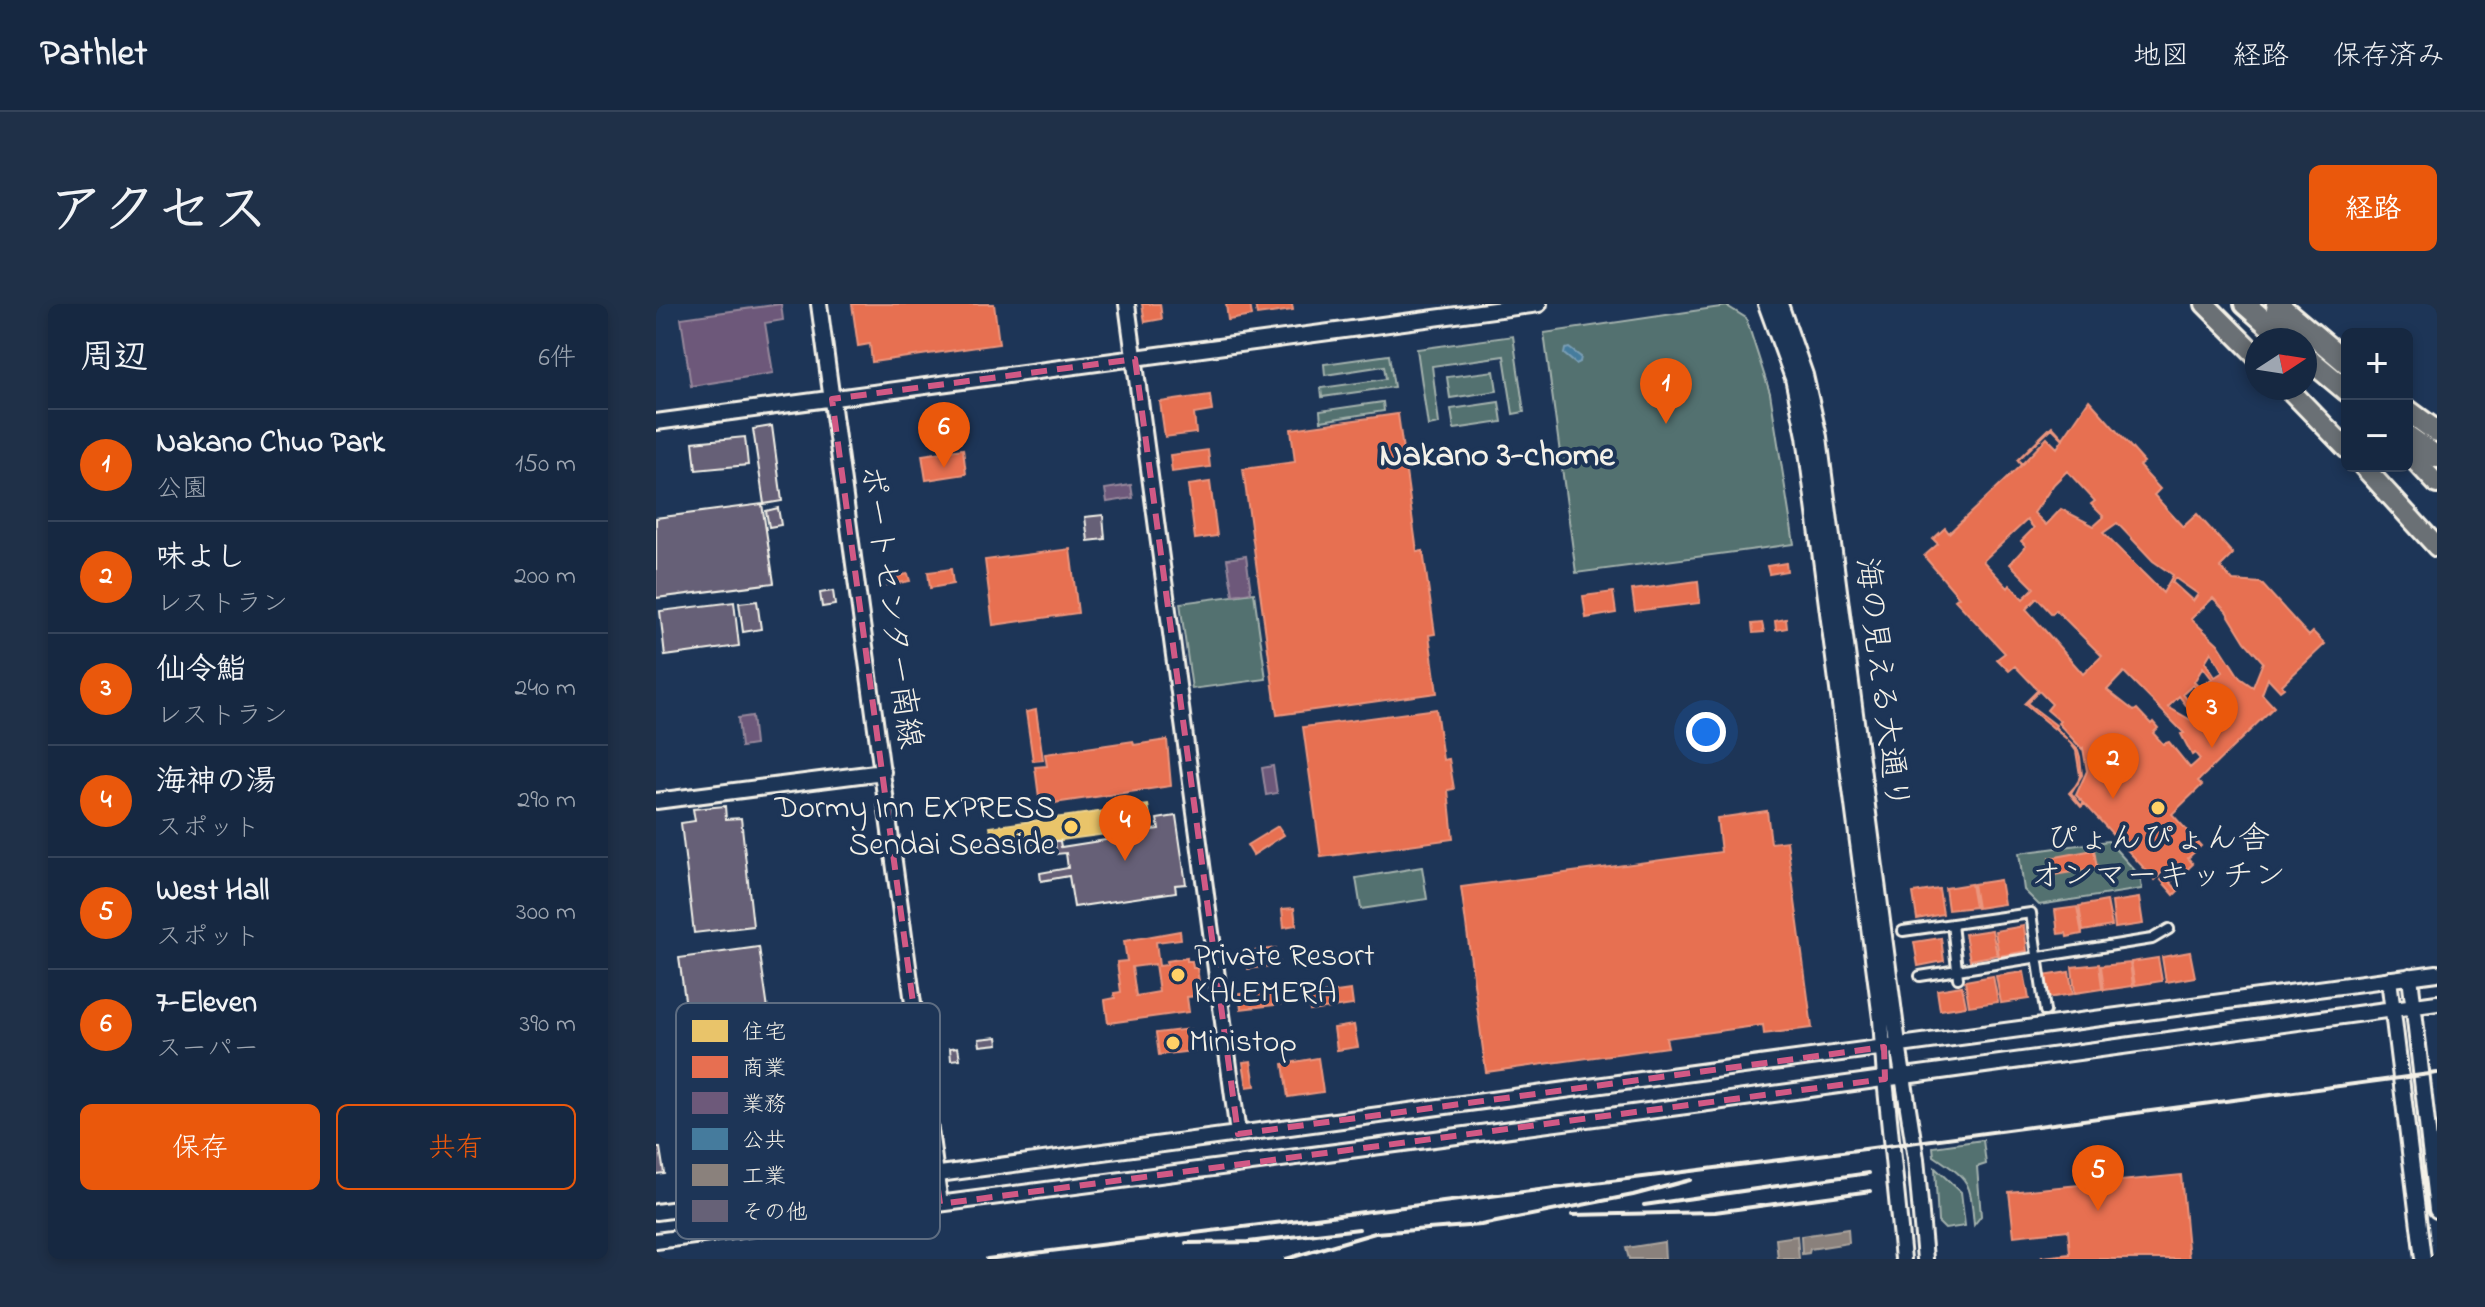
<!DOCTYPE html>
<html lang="ja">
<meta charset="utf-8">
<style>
body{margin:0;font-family:"Indie Flower","Klee One",sans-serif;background:#1f3048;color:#f1f3f6}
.controls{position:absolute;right:24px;top:24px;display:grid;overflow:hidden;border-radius:12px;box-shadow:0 4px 12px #0003}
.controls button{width:72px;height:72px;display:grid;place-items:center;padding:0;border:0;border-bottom:2px solid #35445a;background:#162841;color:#f1f3f6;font:40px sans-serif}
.compass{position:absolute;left:1589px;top:24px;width:72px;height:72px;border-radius:50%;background:#162841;box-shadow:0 4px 12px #0003;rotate:78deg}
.you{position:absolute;left:1050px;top:428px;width:28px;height:28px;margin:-20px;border:6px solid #fff;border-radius:50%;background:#1a73e8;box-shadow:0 0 0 12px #1a73e833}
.badge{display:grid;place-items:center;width:52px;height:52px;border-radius:50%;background:#ea580c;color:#fff;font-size:26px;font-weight:700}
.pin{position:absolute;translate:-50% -66px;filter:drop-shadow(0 2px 4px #0008)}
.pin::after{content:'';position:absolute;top:42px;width:28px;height:24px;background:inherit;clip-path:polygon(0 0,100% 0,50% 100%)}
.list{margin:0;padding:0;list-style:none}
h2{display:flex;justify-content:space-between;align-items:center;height:104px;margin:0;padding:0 32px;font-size:34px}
h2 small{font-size:26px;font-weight:400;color:#9ea6b1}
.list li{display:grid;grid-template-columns:52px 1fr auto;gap:24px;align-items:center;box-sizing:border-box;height:112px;padding:0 32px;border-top:2px solid #35445a}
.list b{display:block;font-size:30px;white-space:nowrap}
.list p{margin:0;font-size:26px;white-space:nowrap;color:#9ea6b1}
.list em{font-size:26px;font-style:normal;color:#9ea6b1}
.actions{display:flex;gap:16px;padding:24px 32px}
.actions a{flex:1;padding:18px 0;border:2px solid #ea580c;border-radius:12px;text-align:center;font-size:28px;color:#ea580c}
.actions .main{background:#ea580c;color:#fff}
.map{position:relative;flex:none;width:1781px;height:955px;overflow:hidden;border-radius:12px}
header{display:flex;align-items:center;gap:48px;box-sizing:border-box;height:112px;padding:0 40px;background:#162841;border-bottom:2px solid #35445a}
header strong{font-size:38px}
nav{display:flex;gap:44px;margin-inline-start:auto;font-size:28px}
.intro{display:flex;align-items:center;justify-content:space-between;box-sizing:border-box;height:192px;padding:0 48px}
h1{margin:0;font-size:56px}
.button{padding:20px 36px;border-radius:12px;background:#ea580c;color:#fff;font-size:28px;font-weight:700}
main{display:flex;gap:48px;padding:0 48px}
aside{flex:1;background:#162841;border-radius:12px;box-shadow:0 4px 12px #0003}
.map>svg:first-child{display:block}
.green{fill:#527170;stroke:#a3b1ac;stroke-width:2}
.homes{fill:#e9c46a;stroke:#ecd290;stroke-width:2}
.shops{fill:#e76f51;stroke:#eb967e;stroke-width:2;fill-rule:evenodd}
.offices{fill:#6d597a;stroke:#96879b;stroke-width:2}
.public{fill:#457b9d;stroke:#7a9eb4;stroke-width:2}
.industry{fill:#8a817c;stroke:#aaa39c;stroke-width:2}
.building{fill:#666177;stroke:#f4f1e8;stroke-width:2}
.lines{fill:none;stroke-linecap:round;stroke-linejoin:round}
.pedestrian-casing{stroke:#f4f1e8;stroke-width:14}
.tertiary-casing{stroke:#f4f1e8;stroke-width:20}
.primary-casing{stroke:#f4f1e8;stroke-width:24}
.motorway-casing{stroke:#f4f1e8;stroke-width:26}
.pedestrian{stroke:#1d3557;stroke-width:8}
.tertiary{stroke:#1d3557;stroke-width:14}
.primary{stroke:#6b7074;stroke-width:18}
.motorway{stroke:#6b7074;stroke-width:20}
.rail{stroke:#f4f1e8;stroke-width:4}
.marked{fill:none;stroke:#d15985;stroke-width:6;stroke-dasharray:16 10;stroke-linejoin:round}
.poi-dot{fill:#ffd166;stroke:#1d3557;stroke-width:3}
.labels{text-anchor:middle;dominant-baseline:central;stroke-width:8;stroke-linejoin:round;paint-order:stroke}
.street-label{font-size:32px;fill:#f4f1e8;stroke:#1d3557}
.poi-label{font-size:32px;fill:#f4f1e8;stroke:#1d3557;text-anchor:start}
.neighbourhood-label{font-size:34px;font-weight:bold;fill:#f4f1e8;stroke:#1d3557}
.key{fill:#1d3557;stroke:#5e6d82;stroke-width:2}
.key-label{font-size:22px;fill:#f4f1e8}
</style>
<header>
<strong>Pathlet</strong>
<nav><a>地図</a><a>経路</a><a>保存済み</a></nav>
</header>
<div class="intro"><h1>アクセス</h1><a class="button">経路</a></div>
<main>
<aside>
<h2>周辺<small>6件</small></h2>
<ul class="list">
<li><span class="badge">1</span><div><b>Nakano Chuo Park</b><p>公園</p></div><em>150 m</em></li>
<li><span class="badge">2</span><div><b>味よし</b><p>レストラン</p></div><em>200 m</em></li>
<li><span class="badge">3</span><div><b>仙令鮨</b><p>レストラン</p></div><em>240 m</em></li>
<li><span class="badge">4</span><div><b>海神の湯</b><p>スポット</p></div><em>290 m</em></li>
<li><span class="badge">5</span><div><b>West Hall</b><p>スポット</p></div><em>300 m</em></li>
<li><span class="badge">6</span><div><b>7-Eleven</b><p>スーパー</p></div><em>390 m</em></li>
</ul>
<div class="actions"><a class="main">保存</a><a>共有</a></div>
</aside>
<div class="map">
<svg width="1781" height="955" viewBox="0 0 1781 955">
<rect width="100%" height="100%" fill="#1d3557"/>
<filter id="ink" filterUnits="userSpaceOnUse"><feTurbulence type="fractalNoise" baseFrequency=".0125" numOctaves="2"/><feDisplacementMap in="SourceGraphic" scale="16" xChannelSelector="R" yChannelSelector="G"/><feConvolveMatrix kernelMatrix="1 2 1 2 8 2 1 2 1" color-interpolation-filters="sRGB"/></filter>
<g filter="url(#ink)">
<path class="green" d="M1071 2 1090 14 1114 89 1138 240 920 269 888 29Z
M857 32 868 108 857 110 848 52 776 62 783 120 772 122 761 45Z
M733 51 738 83 666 93 665 84 730 75 728 62 669 71 668 60Z
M838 67 841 87 794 94 791 73Z
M727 98 728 107 665 117 664 107Z
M843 98 846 118 798 125 795 105Z
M598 289 610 375 536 385 524 299Z
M1452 537 1484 572 1486 585 1383 601 1368 586 1363 549Z
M766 563 771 595 705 605 700 574Z
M1327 836 1330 860 1321 863 1325 912 1318 921C1314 877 1315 877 1278 852L1277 843Z
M1279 864 1305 888 1309 922 1289 925 1282 918Z"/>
<path class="homes" d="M492 501 496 524 338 545 334 523Z"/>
<path class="shops" d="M196 0H338L343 40 216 58 214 40 202 42Z
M486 0H504L506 15 489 18Z
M570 0H594L596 12 572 16Z
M599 0H636L637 6 601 11Z
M554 91 556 107 538 110 540 129 509 133 504 98Z
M1433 96 1488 158 1483 162 1504 185 1498 191 1527 223 1541 210 1577 250 1564 263 1577 277 1605 279 1653 332 1657 328 1669 340 1626 381 1628 384 1624 387 1612 374 1606 390 1618 403 1542 477 1546 481 1516 510 1545 542 1532 554 1537 560 1519 577 1508 566 1499 576 1429 500 1425 503 1413 489 1422 479 1424 471 1420 447 1412 436 1368 400 1382 386 1359 362 1353 367 1341 355 1349 349 1299 296 1303 293 1268 252 1282 240 1277 235 1289 224 1293 229 1365 161 1361 156 1396 122 1407 134ZM1396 124 1407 135 1401 144 1391 134 1366 160 1362 156ZM1411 167 1439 197 1435 200 1448 213 1438 222 1405 205 1390 221 1378 209 1398 180ZM1371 216 1378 224 1365 237 1370 242 1354 260 1378 284 1367 295 1354 281 1352 284 1327 257ZM1461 219 1497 257 1517 271 1507 289 1447 229ZM1519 274 1542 290 1537 297 1516 278ZM1381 294 1396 310 1400 306 1446 352 1427 370 1370 305ZM1557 294 1570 307 1589 338 1607 358 1597 383 1584 374 1562 340 1535 315ZM1555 348 1567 368 1559 373 1549 358ZM1547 363 1556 375 1543 383 1538 378ZM1468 368 1528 429 1525 430 1536 451 1539 449 1544 455 1534 464 1513 438 1507 440 1497 429 1502 424 1497 418 1495 420 1481 405 1478 407 1451 386ZM1537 381 1552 400 1542 410 1527 390ZM1383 387 1396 400 1391 406 1404 417 1402 419 1426 445 1427 444 1431 467 1420 491 1428 499 1425 501 1415 489 1426 471 1424 453 1422 446 1399 423 1400 421 1371 399ZM1523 392 1539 413 1535 416 1512 403Z
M742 110 761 248 767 247 779 330 773 331 781 389 621 411 587 165 639 158 635 125Z
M307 145 310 170 270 176 266 151Z
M552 146 554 163 516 168 514 151Z
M554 178 561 232 539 235 532 181Z
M414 245 422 309 337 321 329 256Z
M1130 259 1131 267 1113 270 1111 262Z
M295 265 297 280 274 284 272 268Z
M252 270 254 277 231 281 230 274Z
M1042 277 1044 299 979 307 976 286Z
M957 288 960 309 930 314 927 292Z
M1130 315 1131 324 1120 326 1119 317Z
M1106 319 1108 328 1097 329 1096 320Z
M780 405 787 456 793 455 798 485 792 486 797 535 665 553 647 423Z
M380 406 387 456 377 457 370 408Z
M511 436 515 482 384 501 379 463 391 462 389 450 477 437 478 441Z
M1111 507 1115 539 1131 537 1156 724 1108 730 1107 721 1010 734 1012 743 830 768 805 583 1065 548 1061 514Z
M622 522 628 531 597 551 591 541Z
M1438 546 1441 564 1397 571 1394 554Z
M1509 572 1522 587 1518 591 1505 576Z
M1344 576 1348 600 1321 604 1317 580Z
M1315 580 1319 603 1292 606 1289 584Z
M1283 585 1287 610 1261 615 1257 589Z
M1483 594 1487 620 1459 624 1456 598Z
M1451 597 1456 622 1427 627 1423 602Z
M1421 603 1426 630 1411 633 1410 629 1402 630 1399 606Z
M638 604 640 621 628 623 626 605Z
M1368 622 1371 647 1343 652 1339 627Z
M1336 626 1341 651 1314 656 1309 630Z
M524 627 525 635 500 638 503 662 511 661 510 657 531 654V657H536L537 664H541L544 684 540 685 541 692 531 693 533 708 452 719 449 696 459 694 458 689 465 688 461 658 471 657 468 637ZM499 660 503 688 480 692 476 663Z
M1285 634 1288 657 1262 662 1258 638Z
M620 644 623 661 592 665 590 648Z
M1534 648 1539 673 1510 678 1506 653Z
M1502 654 1506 677 1479 681 1475 658Z
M1474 659 1477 682 1448 686 1445 662Z
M1443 660 1446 685 1419 689 1416 663Z
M1368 668 1373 695 1345 699 1340 672Z
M1413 668 1417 690 1391 694 1387 672Z
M1337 672 1342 698 1313 702 1309 677Z
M1306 682 1310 702 1284 706 1281 686Z
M625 685 627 700 585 705 583 690Z
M695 686 697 701 654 707 652 692Z
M698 721 702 743 681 746 678 724Z
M534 725 538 747 503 751 500 729Z
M662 754 667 788 632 793 627 760Z
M595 757 599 782 591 783 587 758Z
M1525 871 1533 955H1387L1386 953 1414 950 1412 926 1358 932 1353 888Z"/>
<path class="offices" d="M125 0 127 16 109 19 117 69 35 82 25 14Z
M475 181 477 194 451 198 449 185Z
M590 252 595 288 577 291 571 255Z
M96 412 99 441 85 443 82 414Z
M617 462 621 489 610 491 606 464Z"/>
<path class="public" d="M913 44 925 53 924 58 920 60 908 50 909 45Z"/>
<path class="industry" d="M1192 925 1193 939 1154 945 1153 949 1146 950 1145 932Z
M1141 932 1143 955H1122L1120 935Z
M1008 938 1009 955H973L970 944Z"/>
<path class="building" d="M116 122 126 197 108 200 97 125Z
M89 133 92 161 40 166 37 138Z
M106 200 118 279 0 294V214Z
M122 204 125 221 113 223 110 207Z
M447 211 449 235 432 237 429 213Z
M177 287 179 301 166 303 164 289Z
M101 297 105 325 87 328 83 299Z
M78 298 83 342 9 352 4 307Z
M69 502 70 515 85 514 97 622 38 629 25 519 39 517 37 505Z
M520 512 530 580 519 581 520 588 418 603 413 572 385 577 384 569 412 564 410 549 400 550 399 537H404L405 543 469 533V530L503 525 501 515Z
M103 643 125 796 45 807 23 654Z
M341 733 342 740 324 742 323 735Z
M302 743 304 755 295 756 294 744Z
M0 844H4L8 869 0 870Z"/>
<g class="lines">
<g class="pedestrian-casing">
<path id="pedestrian" d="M1296 620 1302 674
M1247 627 1375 609 1389 707
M1264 672 1496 635 1513 625"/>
</g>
<g class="tertiary-casing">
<path id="tertiary" d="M163 0 284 900
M471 0 582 830
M1110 0 1137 74 1149 132 1225 715 1229 775 1247 955
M1124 0 1149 71 1163 133 1242 740 1260 855 1269 955
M0 118 883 0
M0 497 227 468
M1754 672 1781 906
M1733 675 1767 955
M0 908 1781 669
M0 937 1030 802 1781 699"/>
</g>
<g class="primary-casing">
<path id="primary" d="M1549 0 1601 52
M1619 8 1646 36
M1632 84 1691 145
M1751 148 1781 180
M1707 162 1781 243"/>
</g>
<g class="motorway-casing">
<path id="motorway" d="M1589 0 1630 36
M1621 0 1691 59
M1649 52 1691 87
M1751 106 1781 128
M1751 132 1781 153"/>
</g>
<use href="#pedestrian" class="pedestrian"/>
<use href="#tertiary" class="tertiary"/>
<use href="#primary" class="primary"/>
<use href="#motorway" class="motorway"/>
<path class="rail" d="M988 901 1213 869
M916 911 1059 908 1215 887
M592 938 703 925
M530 939 602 938
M331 955 1171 850 1781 769
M630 955 719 929 825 921 977 891 1034 876"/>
</g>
</g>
<path class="marked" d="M479 55 582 830 1228 743 1229 775 284 900 176 95Z"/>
<g class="poi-dot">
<circle cx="1502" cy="504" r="8"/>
<circle cx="415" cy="523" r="8"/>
<circle cx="522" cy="671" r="8"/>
<circle cx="517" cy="739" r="8"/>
</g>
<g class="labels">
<g class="street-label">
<text transform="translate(233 303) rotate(82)">ポートセンター南線</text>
<text transform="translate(1224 380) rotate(83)">海の見える大通り</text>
</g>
<g class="poi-label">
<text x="399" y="505" text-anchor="end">Dormy Inn EXPRESS<tspan x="399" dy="37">Sendai Seaside</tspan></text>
<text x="1502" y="536" text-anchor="middle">ぴょんぴょん舎<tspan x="1502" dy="37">オンマーキッチン</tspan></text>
<text x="538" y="653">Private Resort<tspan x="538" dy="37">KALEMERA</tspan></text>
<text x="533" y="739">Ministop</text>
</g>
<g class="neighbourhood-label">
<text x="841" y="153">Nakano 3-chome</text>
</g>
</g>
<rect x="20" y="699" width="264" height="236" rx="12" class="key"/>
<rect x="36" y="716" width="36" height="22" fill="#e9c46a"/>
<rect x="36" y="752" width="36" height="22" fill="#e76f51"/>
<rect x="36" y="788" width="36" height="22" fill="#6d597a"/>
<rect x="36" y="824" width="36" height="22" fill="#457b9d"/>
<rect x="36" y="860" width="36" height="22" fill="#8a817c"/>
<rect x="36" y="896" width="36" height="22" fill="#666177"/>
<g class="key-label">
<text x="86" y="735">住宅</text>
<text x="86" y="771">商業</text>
<text x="86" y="807">業務</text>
<text x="86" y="843">公共</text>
<text x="86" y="879">工業</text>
<text x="86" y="915">その他</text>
</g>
</svg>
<div class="controls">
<button>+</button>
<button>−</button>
</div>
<svg class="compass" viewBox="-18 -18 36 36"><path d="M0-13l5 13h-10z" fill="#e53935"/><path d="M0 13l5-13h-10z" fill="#9ea6b1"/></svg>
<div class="you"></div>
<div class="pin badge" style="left:1010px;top:120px">1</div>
<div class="pin badge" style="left:1457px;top:495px">2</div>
<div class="pin badge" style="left:1556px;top:444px">3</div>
<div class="pin badge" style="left:469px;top:557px">4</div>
<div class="pin badge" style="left:1442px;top:907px">5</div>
<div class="pin badge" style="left:288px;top:164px">6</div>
</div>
</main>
